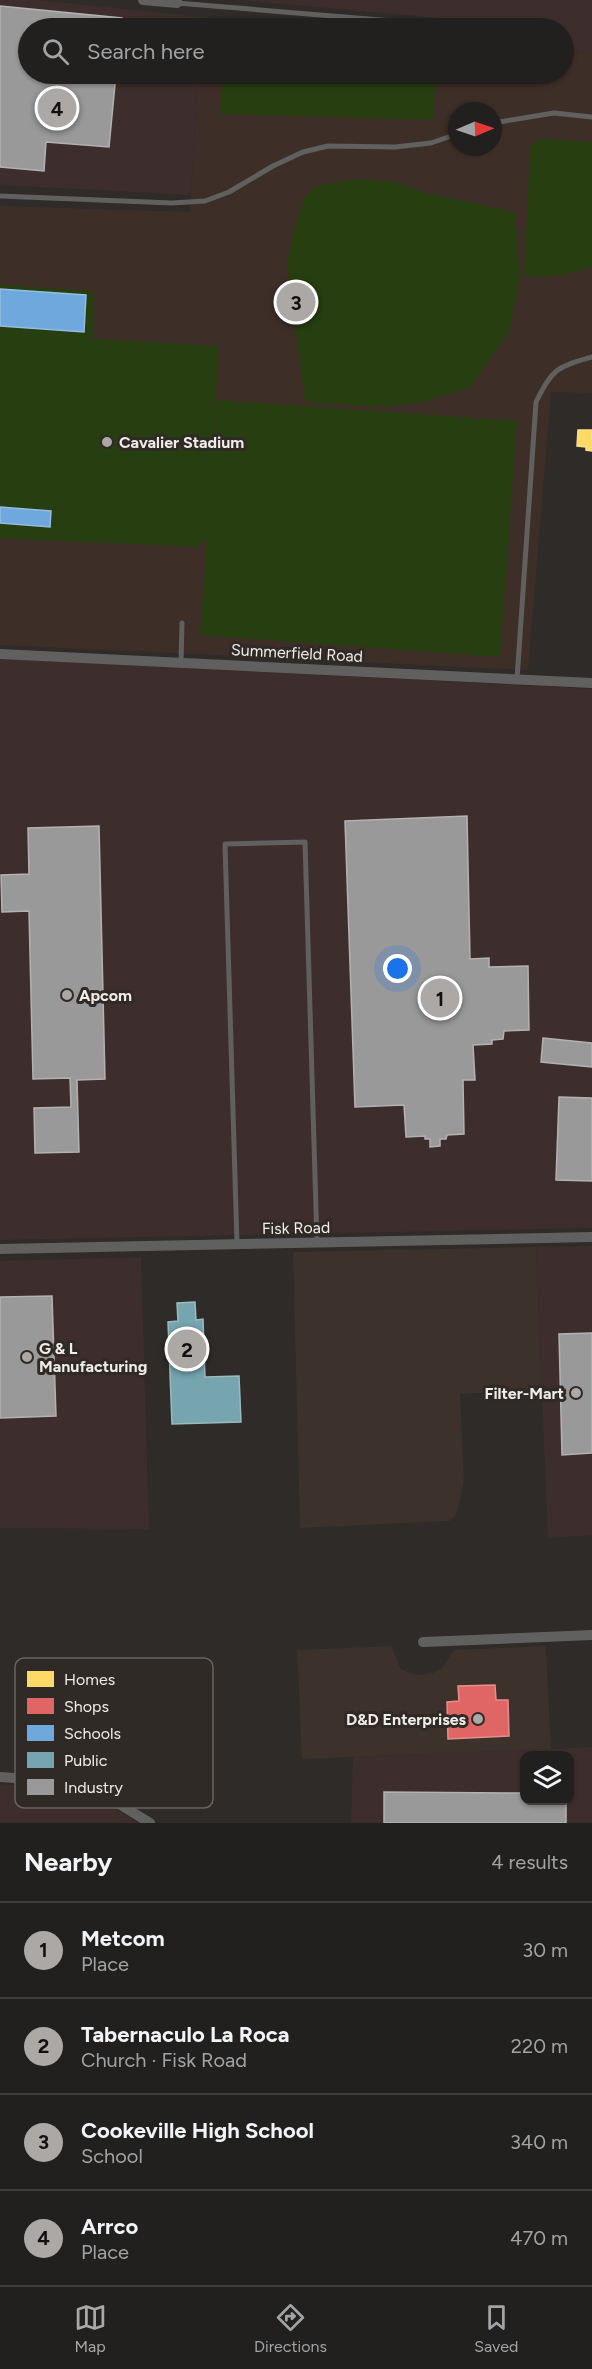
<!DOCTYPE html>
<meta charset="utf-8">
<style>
body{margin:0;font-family:Figtree,sans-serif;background:#2e2d2c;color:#f1f3f6}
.controls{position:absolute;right:18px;bottom:18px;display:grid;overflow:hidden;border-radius:12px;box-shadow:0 2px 4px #0004}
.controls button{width:54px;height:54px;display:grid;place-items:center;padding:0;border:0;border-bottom:2px solid #3f3e3d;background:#22201f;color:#f1f3f6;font:30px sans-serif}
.compass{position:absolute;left:448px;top:102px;width:54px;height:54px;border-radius:50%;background:#22201f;box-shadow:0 2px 4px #0004;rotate:88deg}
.you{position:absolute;left:398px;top:969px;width:21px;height:21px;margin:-15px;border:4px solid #fff;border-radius:50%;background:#1a73e8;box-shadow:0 0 0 9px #1a73e833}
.badge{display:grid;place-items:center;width:39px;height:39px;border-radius:50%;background:#aca8a6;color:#111;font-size:20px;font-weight:700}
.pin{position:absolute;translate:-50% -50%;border:3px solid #fff;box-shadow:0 2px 6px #0006}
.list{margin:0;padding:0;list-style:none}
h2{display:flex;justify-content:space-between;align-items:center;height:78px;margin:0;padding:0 24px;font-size:26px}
h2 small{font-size:20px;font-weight:400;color:#a2a3a4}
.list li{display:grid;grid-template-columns:39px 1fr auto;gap:18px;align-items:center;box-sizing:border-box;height:96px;padding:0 24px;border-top:2px solid #3f3e3d}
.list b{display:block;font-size:22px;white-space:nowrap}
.list p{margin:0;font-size:20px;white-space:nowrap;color:#a2a3a4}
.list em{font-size:20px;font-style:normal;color:#a2a3a4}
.icon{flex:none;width:33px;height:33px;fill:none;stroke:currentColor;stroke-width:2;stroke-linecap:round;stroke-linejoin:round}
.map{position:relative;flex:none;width:592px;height:1823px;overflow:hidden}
.search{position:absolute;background:#22201f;box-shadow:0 2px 4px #0004;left:18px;right:18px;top:18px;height:66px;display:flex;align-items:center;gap:15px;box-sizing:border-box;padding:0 21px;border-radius:33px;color:#a2a3a4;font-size:22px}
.sheet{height:462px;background:#22201f}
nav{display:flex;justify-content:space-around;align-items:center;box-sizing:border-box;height:84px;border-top:2px solid #3f3e3d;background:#22201f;font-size:16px;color:#a2a3a4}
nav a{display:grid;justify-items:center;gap:3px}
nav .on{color:#aca8a6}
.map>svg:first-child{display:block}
.built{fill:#3c312b}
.industrial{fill:#3e2d2d;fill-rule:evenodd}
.education{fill:#3e2e28;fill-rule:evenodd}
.green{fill:#263e10}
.homes{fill:#ffd966;stroke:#fadf8d;stroke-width:1.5}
.shops{fill:#e06666;stroke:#e58e8d;stroke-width:1.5}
.schools{fill:#6fa8dc;stroke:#96bce0;stroke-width:1.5}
.public{fill:#76a5af;stroke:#9bbac0;stroke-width:1.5}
.industry{fill:#999;stroke:#b3b2b1;stroke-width:1.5}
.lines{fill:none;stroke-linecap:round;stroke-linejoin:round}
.service{stroke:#60605f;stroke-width:5}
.minor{stroke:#60605f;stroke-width:10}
.poi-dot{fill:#aca8a6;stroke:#302a27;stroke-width:2}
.labels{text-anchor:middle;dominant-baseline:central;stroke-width:6;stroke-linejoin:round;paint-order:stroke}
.poi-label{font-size:16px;font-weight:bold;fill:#f0ece9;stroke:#302a27;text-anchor:start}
.street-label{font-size:16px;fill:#f0ece9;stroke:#302a27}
.key{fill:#302a27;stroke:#6a6461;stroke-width:1.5}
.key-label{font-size:16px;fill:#f0ece9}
</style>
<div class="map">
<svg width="592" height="1823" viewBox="0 0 592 1823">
<rect width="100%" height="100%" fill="#2e2b29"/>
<path class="built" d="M536 1247 542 1389 460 1394 464 1478 461 1497 455 1517 449 1521 300 1528 293 1252Z
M391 1646 401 1669 410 1674 420 1675 433 1673 442 1668 454 1650 546 1646 551 1749 302 1759 297 1650Z"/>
<path class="industrial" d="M0 0H37L201 17 200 28H28V74H198L191 195 0 185Z
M240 0H592V53L564 50V28H482V22Z
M0 658 592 689V1228L0 1240Z
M592 1246V1535L548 1538 536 1247Z
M141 1257 149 1529 0 1528V1261Z
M592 1747V1823H351L353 1757ZM524 1756H570V1800H524Z
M0 1784 56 1788 83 1795 109 1805 138 1823H0Z"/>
<path class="education" d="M201 17 331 28H200Z
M564 50 592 53V393L551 392 528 670 0 645V206L190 212 198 74H564ZM457 111H493V147H457Z"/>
<path class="green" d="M222 74H435L434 120 220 114Z
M540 139 592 142V266C570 276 548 277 524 276L530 147Z
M360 179 396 182 426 193 515 212 520 275 509 332 470 387 424 402 382 407 305 402 287 263 294 229 305 197 318 185Z
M0 285 93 291 94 339 219 346 213 451 217 400 517 421 500 657 200 635 207 538 198 547 0 538Z"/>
<path class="homes" d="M578 430H592V451L586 450V447L577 446Z"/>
<path class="shops" d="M495 1685 496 1700H508L509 1736 448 1739 447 1702 459 1701 458 1686Z"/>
<path class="schools" d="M0 289 86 295 84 332 0 326Z
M0 507 51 511 50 527 0 523Z"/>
<path class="public" d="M195 1302 196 1320 203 1319 205 1377 239 1376 241 1422 172 1424 168 1322 178 1321 177 1303Z"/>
<path class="industry" d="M0 6 122 18 121 28H28V74H116L109 147 46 142 44 171 0 167Z
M467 816 470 959 489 958V967L528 966 529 1030 504 1031 503 1039 492 1040V1044L473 1045 475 1080H463L464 1134 447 1135 446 1139H440V1146L430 1147V1139H425V1136L406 1137 404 1105 355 1107 345 821Z
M99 826 105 1079 77 1080 79 1152 35 1153 34 1108 71 1107 70 1078 33 1079 29 911 2 912 1 875 29 874 28 828Z
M543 1038 592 1043V1067L541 1062Z
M559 1097 592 1098V1181L556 1180Z
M52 1296 56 1416 0 1418V1297Z
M592 1333V1453L562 1455 559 1334Z
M384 1792 524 1793V1800H566V1823H384Z"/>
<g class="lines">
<path class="service" d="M177 3 465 27
M493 123 554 113 592 117
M0 196 172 203 205 201 229 192 273 166 303 152 328 146 395 147 431 143 457 134
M181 662 182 623
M517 679 536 402C553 368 557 367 592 357
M237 1244 225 844 305 842 317 1243"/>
<path class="minor" d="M143 0 177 3V0
M0 654 592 683
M0 1249 592 1237
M423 1642 592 1635
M0 1777 54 1781 103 1794 150 1823"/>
</g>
<g class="poi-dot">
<circle cx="107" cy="442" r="6"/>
<circle cx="67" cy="995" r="6"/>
<circle cx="27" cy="1357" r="6"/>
<circle cx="576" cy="1393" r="6"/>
<circle cx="478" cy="1719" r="6"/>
</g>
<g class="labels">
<g class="poi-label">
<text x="119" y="442">Cavalier Stadium</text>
<text x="79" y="995">Apcom</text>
<text x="39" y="1348">G &amp; L<tspan x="39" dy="18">Manufacturing</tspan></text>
<text x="564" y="1393" text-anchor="end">Filter-Mart</text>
<text x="466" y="1719" text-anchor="end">D&amp;D Enterprises</text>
</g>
<g class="street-label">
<text transform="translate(297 653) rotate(3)">Summerfield Road</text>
<text transform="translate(296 1228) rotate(-1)">Fisk Road</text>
</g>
</g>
<rect x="15" y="1658" width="198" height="150" rx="9" class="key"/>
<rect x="27" y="1671" width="27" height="16" fill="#ffd966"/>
<rect x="27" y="1698" width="27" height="16" fill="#e06666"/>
<rect x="27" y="1725" width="27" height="16" fill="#6fa8dc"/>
<rect x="27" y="1752" width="27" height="16" fill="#76a5af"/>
<rect x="27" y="1779" width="27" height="16" fill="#999"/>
<g class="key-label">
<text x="64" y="1685">Homes</text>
<text x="64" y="1712">Shops</text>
<text x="64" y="1739">Schools</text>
<text x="64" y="1766">Public</text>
<text x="64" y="1793">Industry</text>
</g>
</svg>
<div class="controls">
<button><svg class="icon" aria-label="layers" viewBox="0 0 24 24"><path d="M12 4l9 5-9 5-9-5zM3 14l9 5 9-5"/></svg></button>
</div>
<svg class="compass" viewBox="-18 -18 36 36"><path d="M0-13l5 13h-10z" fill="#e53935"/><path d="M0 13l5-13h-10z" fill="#a2a3a4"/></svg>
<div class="you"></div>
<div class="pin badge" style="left:440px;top:998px">1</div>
<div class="pin badge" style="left:187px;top:1349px">2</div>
<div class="pin badge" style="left:296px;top:302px">3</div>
<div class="pin badge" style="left:57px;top:108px">4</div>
<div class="search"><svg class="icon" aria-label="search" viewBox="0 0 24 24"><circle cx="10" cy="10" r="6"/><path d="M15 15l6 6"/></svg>Search here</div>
</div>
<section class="sheet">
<h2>Nearby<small>4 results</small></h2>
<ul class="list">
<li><span class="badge">1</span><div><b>Metcom</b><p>Place</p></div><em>30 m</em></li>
<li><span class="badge">2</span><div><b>Tabernaculo La Roca</b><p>Church · Fisk Road</p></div><em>220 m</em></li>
<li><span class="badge">3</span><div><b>Cookeville High School</b><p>School</p></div><em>340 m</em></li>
<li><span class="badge">4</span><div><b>Arrco</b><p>Place</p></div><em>470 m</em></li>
</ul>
</section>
<nav>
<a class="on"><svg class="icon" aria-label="map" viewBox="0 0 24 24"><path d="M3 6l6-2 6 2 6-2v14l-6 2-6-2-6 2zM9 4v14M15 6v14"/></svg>Map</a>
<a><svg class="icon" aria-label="directions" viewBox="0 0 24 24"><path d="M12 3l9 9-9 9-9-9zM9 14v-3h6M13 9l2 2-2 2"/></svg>Directions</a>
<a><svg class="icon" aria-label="saved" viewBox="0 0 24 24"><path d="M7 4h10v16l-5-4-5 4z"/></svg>Saved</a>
</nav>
